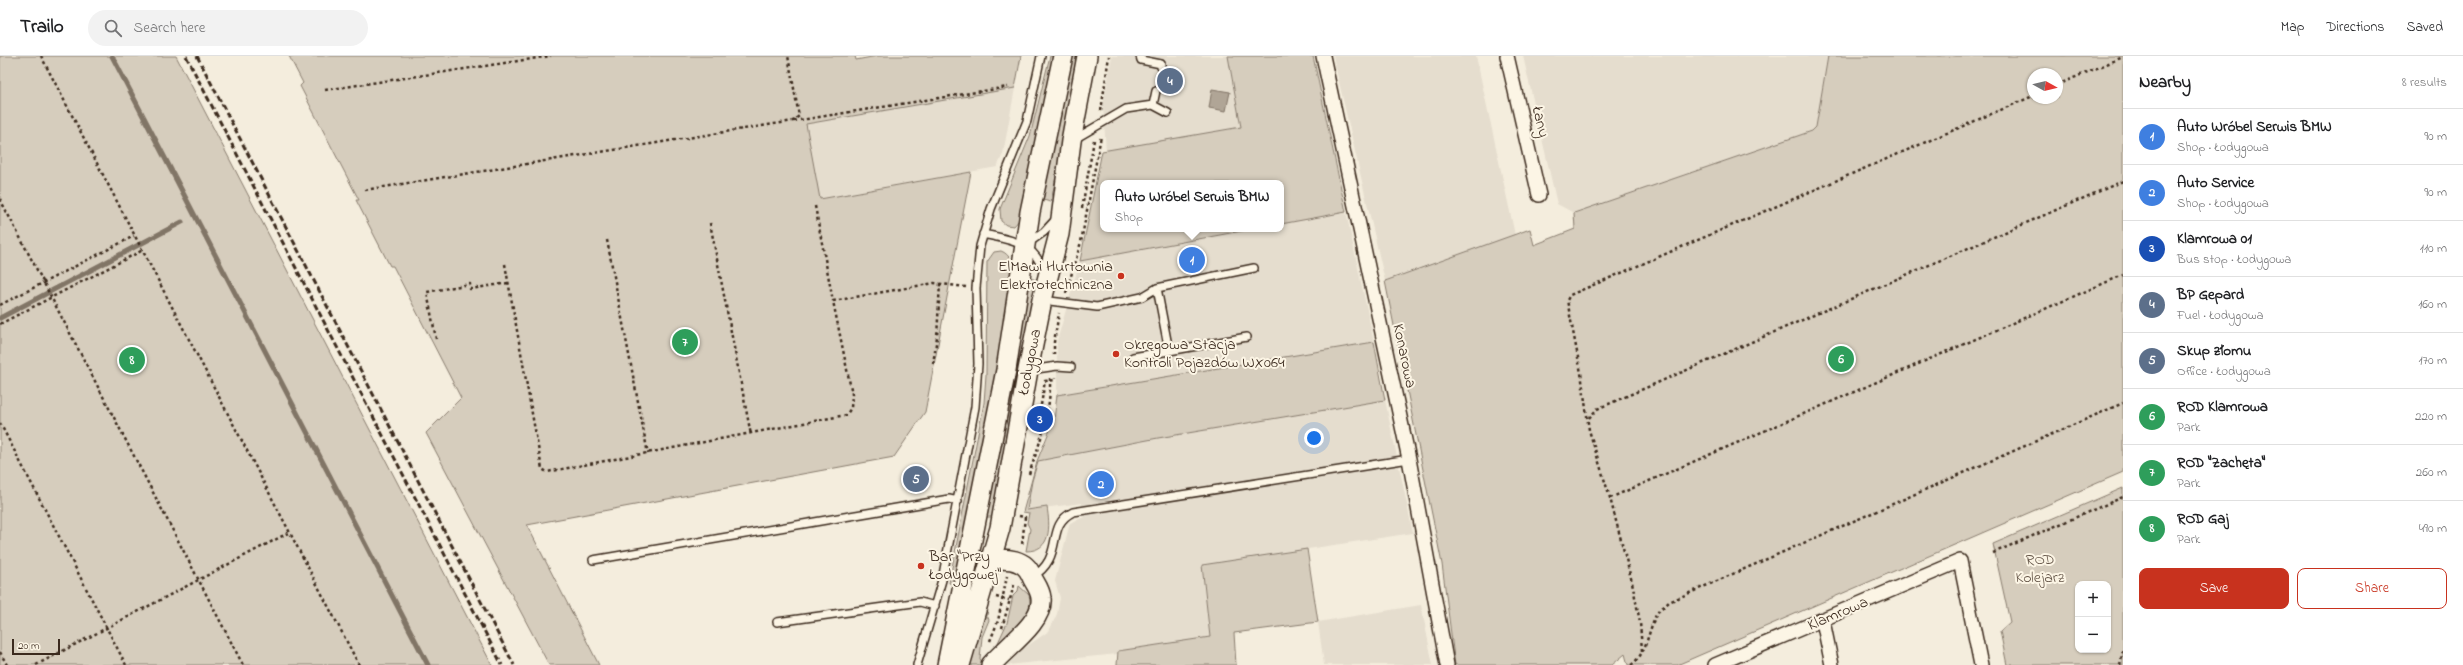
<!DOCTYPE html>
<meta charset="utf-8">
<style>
body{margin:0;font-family:"Indie Flower",sans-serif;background:#f2f2f2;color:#202124}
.controls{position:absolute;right:12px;bottom:12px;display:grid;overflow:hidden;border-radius:8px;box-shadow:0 1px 3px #0004}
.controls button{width:36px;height:36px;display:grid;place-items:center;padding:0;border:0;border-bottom:1px solid #e0e0e0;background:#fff;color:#202124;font:20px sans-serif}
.compass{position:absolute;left:2027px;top:12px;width:36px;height:36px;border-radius:50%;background:#fff;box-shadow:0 1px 3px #0004;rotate:98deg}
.scale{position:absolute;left:12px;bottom:10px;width:48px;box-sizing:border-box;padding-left:4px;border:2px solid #3b2a1e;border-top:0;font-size:11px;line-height:14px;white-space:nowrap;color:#3b2a1e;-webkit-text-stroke:3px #fcf5e5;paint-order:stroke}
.you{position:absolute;left:1314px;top:382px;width:14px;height:14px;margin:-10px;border:3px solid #fff;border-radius:50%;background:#1a73e8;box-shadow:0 0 0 6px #1a73e833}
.badge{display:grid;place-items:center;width:26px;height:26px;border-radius:50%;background:#c8321e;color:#fff;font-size:13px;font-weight:700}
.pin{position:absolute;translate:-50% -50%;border:2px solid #fff;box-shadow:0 1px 4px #0006}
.popup{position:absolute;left:1100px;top:124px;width:184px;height:52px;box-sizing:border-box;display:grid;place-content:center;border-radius:8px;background:#fff;filter:drop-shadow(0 1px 3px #0005);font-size:13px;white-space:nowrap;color:#757577}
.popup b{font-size:15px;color:#202124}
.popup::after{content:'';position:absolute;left:50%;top:100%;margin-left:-8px;border:8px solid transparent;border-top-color:#fff}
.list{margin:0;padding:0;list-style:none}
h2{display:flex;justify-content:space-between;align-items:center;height:52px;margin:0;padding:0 16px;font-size:17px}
h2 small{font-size:13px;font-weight:400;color:#757577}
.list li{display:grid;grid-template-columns:26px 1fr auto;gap:12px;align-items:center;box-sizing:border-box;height:56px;padding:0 16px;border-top:1px solid #e0e0e0}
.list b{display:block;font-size:15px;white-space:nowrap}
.list p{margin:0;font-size:13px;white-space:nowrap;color:#757577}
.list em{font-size:13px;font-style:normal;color:#757577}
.actions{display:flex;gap:8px;padding:12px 16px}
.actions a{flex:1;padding:9px 0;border:1px solid #c8321e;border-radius:8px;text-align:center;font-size:14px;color:#c8321e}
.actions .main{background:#c8321e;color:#fff}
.icon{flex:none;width:22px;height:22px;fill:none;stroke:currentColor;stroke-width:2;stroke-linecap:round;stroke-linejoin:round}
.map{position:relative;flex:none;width:2123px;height:609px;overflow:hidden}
header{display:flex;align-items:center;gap:24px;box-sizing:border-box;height:56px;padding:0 20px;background:#fff;border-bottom:1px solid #e0e0e0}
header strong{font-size:19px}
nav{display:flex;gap:22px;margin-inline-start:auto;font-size:14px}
.search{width:280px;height:36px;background:#f2f2f2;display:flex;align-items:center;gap:10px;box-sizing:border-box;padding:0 14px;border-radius:22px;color:#757577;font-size:15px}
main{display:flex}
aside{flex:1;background:#fff}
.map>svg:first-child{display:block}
.built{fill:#e5ddce}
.green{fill:#d6cdbd;stroke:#887c6e;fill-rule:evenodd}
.water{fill:#b0a596;stroke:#817466}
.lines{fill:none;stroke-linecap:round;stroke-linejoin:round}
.stream{stroke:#817466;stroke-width:5}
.lane-casing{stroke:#3b2a1e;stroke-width:10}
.street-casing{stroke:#3b2a1e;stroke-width:16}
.secondary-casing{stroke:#3b2a1e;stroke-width:22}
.path{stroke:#3b2a1e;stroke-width:2.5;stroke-dasharray:3 3;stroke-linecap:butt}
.lane{stroke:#fcf5e5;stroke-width:7}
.street{stroke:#fcf5e5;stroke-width:13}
.secondary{stroke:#fcf5e5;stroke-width:19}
.rail{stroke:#3b2a1e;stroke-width:3;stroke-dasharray:6 3;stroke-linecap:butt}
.poi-dot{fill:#c8321e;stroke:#fcf5e5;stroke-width:1.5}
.labels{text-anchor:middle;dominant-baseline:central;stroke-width:4;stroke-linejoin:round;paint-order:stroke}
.street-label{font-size:16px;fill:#3b2a1e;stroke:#fcf5e5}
.poi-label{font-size:16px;fill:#3b2a1e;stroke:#fcf5e5;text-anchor:start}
.park-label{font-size:16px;fill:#625346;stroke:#fcf5e5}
</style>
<header>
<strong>Trailo</strong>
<div class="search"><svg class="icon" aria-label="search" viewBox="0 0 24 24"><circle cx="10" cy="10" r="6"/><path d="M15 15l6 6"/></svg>Search here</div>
<nav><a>Map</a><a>Directions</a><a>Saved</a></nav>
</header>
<main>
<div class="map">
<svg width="2123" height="609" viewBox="0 0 2123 609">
<rect width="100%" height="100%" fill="#f4eddd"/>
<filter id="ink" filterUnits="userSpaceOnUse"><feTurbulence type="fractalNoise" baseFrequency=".025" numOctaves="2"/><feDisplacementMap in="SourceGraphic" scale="8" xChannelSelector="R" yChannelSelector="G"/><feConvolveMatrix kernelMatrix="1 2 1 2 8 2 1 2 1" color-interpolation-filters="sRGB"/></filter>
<g filter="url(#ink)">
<path class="built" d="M1112 0H1228L1241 71 1106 95 1103 50Z
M1333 0H1476L1515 179 1385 225Z
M1523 0H1828L1816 71 1812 75 1574 157 1557 148Z
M1015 32 1003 98 997 111 819 143 806 68Z
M1346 156 1374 286 1057 339V285L1080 205 1252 173H1281V168Z
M1385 344 1413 477 1202 509 1210 581 1118 595V598L1007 609 1023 593 1049 575 1057 558 1060 542 1055 525 1070 467 1084 461 1082 447 1027 454 1032 425 1038 405 1158 382Z
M1421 549 1433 609H1324L1318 566Z"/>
<path class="green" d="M0 0H176L492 609H0Z
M289 0H855L856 4 877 0H1021L1015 32 806 68 820 143 971 116 925 356 894 401 527 469 599 609H549L426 377 461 342 393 210H390L356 144H359L300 30 303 27Z
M1050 0H1057L1035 87 1020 163 1014 170 1006 169 1001 165 1000 153 1030 80Z
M1071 0H1079L1051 146 1043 144Z
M1228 0H1313L1346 156 1281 168V127H1103V173H1252L1080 205 1102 95 1241 71Z
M1828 0H2123V416L1677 609H1628L1625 598 1612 609H1455L1442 508 1385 225 1530 173 1534 189 1575 173 1574 157 1812 75 1816 71ZM2033 18H2057V42H2033Z
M1001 195C1010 198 1014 209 1015 218L954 528 949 527 984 347 986 319 987 206 994 196Z
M1028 221 1036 224 1004 393 995 461H987L1015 316Z
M1374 286 1385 344 1158 382 1038 405 1032 425 1027 454 1047 451C1050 470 1052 495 1026 495L1030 473 1027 467 1029 457 1023 456 1037 405 1054 364 1057 339Z
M2123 432V609H2007L2000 575 2010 566 1993 488ZM2078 528H2108V594H2078Z
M1307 493 1318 566 1234 577 1236 609H1117L1118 595 1210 581 1202 509Z
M1019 530 1029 539C1035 560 1009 578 996 591L1007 567 1013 540 1018 535Z
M984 554H988L987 559 989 564 982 581 980 603 983 607 981 609H967Z"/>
<path class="water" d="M1212 33 1230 36 1226 55 1209 52Z"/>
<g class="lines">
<path class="stream" d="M112 0 428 609
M0 262 182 166"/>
<g class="lane-casing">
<path id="lane" d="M1140 0 1141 4 1161 8V11
M1153 49 1168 57
M1073 84 1126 53 1153 49 1156 35
M983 178C1011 184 1034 186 1044 216
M1027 188 1044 176 1056 163
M1157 232 1169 295 1247 281
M1042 244 1097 251 1142 241 1157 232 1254 212
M1133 301 1169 295
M1030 314 1057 310 1071 311
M593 504 949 443 958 445
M1032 521C1066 501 1044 470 1073 456L1409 403
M777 566 920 546 935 550
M917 609 942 524 975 351 978 308 976 232 980 190 991 153 1027 65 1041 0"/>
</g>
<g class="street-casing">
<path id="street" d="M1323 0 1409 403 1447 609
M1507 0 1539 139
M1823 565 1832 609
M1715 609 1960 505 1981 609"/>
</g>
<g class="secondary-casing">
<path id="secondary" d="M947 609 1006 314 1030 156 1063 0
M960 609 1000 472 1028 314 1042 244 1059 178 1071 85 1087 0
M991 609C1006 591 1044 566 1041 542 1040 532 1034 527 1031 519 1025 503 1006 502 992 504"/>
</g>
<path class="path" d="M41 0 359 609
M2057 29 2123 1
M325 34 551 0
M1101 55 1109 0
M794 65 1008 31
M365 134 793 65 799 60 788 0
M0 143 243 609
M815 150 833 245
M1082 152 1094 84
M710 167 751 379
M607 184 648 398
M505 208 542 413 547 416 846 359 851 352 852 338 833 245 934 227 966 231
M1066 237 1081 186 1101 80
M0 249 134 180
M0 268 143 194
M436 283 427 236 470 228V233L508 227
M1054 299V286L1059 257
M933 308 937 281 940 227
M1041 349 1045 325 1055 324V322
M1589 362 1597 353 2123 125
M0 367 126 609
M1029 418C1040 386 1051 357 1050 322
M1610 442 2123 219
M1019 460 1025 461 1022 489
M1993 497 2123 441
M996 541 1009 544
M1002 572 1014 529
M990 585 998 565 1007 520
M1642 595 1640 566 1632 526 1610 442 1589 374 1581 317 1567 244 1570 239 2033 40
M0 596 7 609
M36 609 290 476
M1631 609C1647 598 1648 575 1656 559 1658 554 1665 550 1669 546L2123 347
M2120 609 2123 594"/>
<use href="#lane" class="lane"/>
<use href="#street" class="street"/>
<use href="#secondary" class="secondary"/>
<path class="rail" d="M186 0 502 609
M197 0 514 609"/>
</g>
</g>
<g class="poi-dot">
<circle cx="1121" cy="220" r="4"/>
<circle cx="1116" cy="298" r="4"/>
<circle cx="921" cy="510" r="4"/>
</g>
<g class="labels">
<g class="street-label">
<text transform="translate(1540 66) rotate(77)">Łany</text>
<text transform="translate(1404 300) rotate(78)">Konarowa</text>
<text transform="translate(1030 306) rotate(-79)">Łodygowa</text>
<text transform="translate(1838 558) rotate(-23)">Klamrowa</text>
</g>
<g class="poi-label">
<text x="1113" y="211" text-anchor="end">ElMawi Hurtownia<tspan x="1113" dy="18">Elektrotechniczna</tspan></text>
<text x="1124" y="289">Okręgowa Stacja<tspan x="1124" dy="18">Kontroli Pojazdów WX064</tspan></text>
<text x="929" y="501">Bar "Przy<tspan x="929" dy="18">Łodygowej"</tspan></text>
</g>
<g class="park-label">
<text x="2040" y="504">ROD<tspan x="2040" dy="18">Kolejarz</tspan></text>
</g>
</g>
</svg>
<div class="controls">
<button>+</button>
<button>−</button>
</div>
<svg class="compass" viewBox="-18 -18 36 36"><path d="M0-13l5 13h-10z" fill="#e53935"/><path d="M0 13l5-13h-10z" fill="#757577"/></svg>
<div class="scale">20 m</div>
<div class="you"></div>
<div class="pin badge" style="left:1192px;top:204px;background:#3f7fe0">1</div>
<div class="popup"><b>Auto Wróbel Serwis BMW</b>Shop</div>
<div class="pin badge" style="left:1101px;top:428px;background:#3f7fe0">2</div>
<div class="pin badge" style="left:1040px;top:363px;background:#1a4fb4">3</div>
<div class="pin badge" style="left:1170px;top:25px;background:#5c6f8a">4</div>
<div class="pin badge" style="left:916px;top:423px;background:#5c6f8a">5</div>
<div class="pin badge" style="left:1841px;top:303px;background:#2e9e5b">6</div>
<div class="pin badge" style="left:685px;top:286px;background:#2e9e5b">7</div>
<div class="pin badge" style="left:132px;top:304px;background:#2e9e5b">8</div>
</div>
<aside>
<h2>Nearby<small>8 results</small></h2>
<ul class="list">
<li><span class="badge" style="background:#3f7fe0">1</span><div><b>Auto Wróbel Serwis BMW</b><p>Shop · Łodygowa</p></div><em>90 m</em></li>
<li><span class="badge" style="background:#3f7fe0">2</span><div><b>Auto Service</b><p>Shop · Łodygowa</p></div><em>90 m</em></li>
<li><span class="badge" style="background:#1a4fb4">3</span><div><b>Klamrowa 01</b><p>Bus stop · Łodygowa</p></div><em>110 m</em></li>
<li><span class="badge" style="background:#5c6f8a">4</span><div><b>BP Gepard</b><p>Fuel · Łodygowa</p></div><em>160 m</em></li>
<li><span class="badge" style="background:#5c6f8a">5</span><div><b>Skup złomu</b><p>Office · Łodygowa</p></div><em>170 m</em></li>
<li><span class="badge" style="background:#2e9e5b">6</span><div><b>ROD Klamrowa</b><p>Park</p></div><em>220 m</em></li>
<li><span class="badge" style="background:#2e9e5b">7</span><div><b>ROD &quot;Zachęta&quot;</b><p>Park</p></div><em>260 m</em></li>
<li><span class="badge" style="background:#2e9e5b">8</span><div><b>ROD Gaj</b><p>Park</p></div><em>490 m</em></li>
</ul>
<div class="actions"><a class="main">Save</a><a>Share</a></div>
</aside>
</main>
